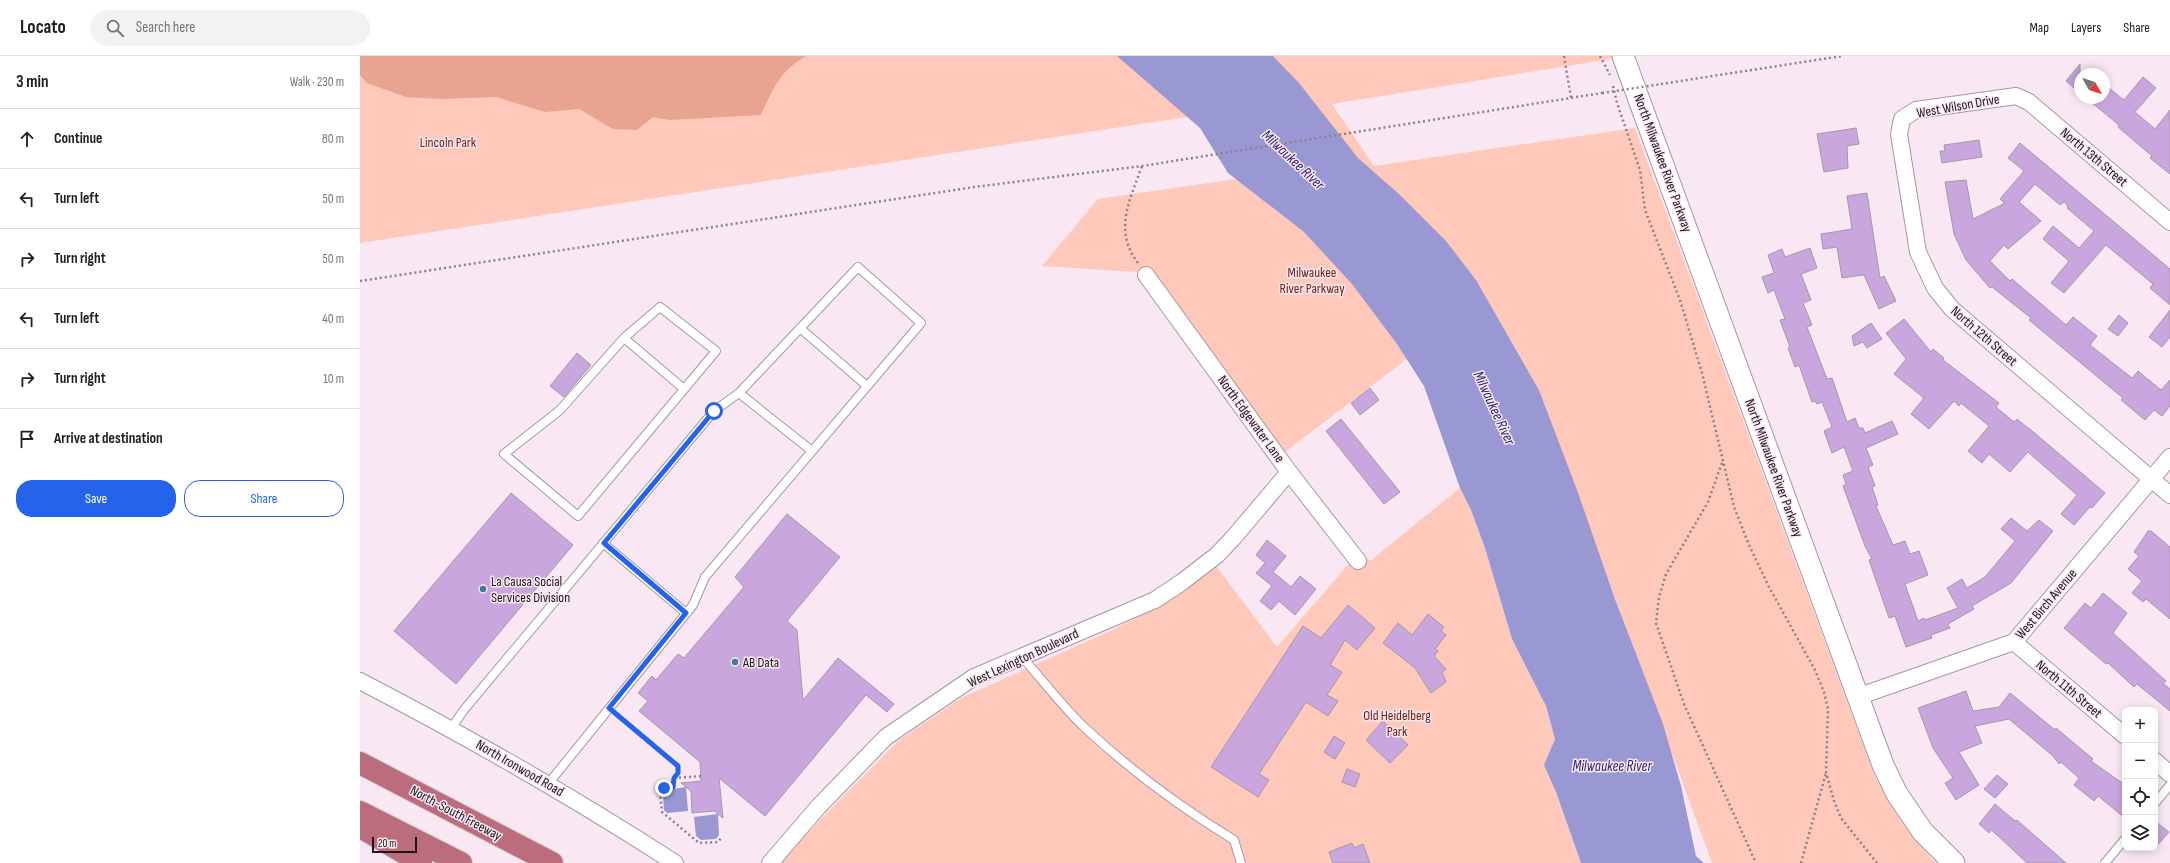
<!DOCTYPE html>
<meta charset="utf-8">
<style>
body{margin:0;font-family:"Sofia Sans Condensed",sans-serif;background:#f2f2f2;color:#202124}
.controls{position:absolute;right:12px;bottom:12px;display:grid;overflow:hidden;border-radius:8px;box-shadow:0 2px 10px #0003}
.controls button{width:36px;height:36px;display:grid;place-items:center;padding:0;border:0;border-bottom:1px solid #e0e0e0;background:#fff;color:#202124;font:20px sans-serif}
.compass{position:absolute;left:1714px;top:12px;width:36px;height:36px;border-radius:50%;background:#fff;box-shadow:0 2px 10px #0003;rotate:129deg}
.scale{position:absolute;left:12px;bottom:10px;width:45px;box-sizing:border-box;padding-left:4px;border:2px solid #1d171b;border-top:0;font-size:11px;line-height:14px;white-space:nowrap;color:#1d171b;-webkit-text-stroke:3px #f9e8f3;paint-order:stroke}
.stop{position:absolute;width:12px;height:12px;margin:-9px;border:3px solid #2563eb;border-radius:50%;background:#fff}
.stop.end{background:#2563eb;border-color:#fff;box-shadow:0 1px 4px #0008}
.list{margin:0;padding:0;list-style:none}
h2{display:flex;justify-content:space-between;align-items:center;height:52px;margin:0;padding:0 16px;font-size:17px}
h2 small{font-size:13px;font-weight:400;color:#757577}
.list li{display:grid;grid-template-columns:26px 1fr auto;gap:12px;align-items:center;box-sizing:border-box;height:60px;padding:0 16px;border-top:1px solid #e0e0e0}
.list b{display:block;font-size:15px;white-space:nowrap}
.list em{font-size:13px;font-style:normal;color:#757577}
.actions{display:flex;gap:8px;padding:12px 16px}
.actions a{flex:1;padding:9px 0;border:1px solid #2563eb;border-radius:16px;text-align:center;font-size:14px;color:#2563eb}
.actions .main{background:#2563eb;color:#fff}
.icon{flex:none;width:22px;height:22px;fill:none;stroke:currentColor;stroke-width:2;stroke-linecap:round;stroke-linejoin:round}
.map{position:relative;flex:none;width:1810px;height:807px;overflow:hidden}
header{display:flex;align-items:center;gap:24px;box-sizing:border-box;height:56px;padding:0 20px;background:#fff;border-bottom:1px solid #e0e0e0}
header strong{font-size:19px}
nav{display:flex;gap:22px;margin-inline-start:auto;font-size:14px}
.search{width:280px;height:36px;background:#f2f2f2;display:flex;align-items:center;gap:10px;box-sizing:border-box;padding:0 14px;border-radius:22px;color:#757577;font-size:15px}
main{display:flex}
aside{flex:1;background:#fff}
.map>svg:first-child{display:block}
.green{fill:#fec9bb}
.forest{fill:#e8a391}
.water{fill:#9a98d3}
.building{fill:#caa6de;stroke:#a299a8}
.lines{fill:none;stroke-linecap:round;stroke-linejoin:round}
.service-casing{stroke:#a797a1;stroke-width:10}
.minor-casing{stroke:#a797a1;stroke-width:18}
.tertiary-casing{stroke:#a797a1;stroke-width:23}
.motorway-casing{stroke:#d2d1d1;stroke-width:24}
.path{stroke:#8c8188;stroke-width:2.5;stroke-dasharray:2 3;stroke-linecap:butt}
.service{stroke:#fff;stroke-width:8}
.minor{stroke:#fff;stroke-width:16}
.tertiary{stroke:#fff;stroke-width:21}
.motorway{stroke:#bc6d7d;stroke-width:22}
.path-bridge{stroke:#8c8188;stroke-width:2.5;stroke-dasharray:2 3;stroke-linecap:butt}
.route{stroke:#2563eb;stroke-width:5}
.poi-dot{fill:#3a8289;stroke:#f9e8f3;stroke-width:1.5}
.labels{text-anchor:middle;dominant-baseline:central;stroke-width:3;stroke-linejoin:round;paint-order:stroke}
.street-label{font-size:14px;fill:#1d171b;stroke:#f9e8f3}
.park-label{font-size:14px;fill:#73220e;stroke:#f9e8f3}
.poi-label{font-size:14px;fill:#1d171b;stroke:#f9e8f3;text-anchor:start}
.water-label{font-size:15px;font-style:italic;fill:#30246a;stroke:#f9e8f3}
</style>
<header>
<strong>Locato</strong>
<div class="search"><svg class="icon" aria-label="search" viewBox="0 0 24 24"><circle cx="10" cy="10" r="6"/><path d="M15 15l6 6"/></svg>Search here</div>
<nav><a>Map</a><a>Layers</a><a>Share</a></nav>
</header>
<main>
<aside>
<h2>3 min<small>Walk · 230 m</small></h2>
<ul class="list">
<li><svg class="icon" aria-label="ahead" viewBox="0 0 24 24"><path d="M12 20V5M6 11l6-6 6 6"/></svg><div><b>Continue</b></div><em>80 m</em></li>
<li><svg class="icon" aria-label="left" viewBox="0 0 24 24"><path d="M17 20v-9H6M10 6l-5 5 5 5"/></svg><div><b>Turn left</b></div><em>50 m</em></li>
<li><svg class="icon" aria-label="right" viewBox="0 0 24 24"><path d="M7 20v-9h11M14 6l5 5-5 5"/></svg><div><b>Turn right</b></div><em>50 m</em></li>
<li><svg class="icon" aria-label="left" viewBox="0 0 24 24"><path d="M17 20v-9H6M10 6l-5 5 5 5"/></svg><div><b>Turn left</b></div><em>40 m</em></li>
<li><svg class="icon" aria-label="right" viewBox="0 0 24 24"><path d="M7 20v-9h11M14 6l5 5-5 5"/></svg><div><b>Turn right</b></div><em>10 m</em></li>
<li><svg class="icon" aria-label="arrive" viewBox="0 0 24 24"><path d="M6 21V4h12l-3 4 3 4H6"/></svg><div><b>Arrive at destination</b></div></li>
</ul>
<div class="actions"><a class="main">Save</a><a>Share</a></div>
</aside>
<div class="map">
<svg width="1810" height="807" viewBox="0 0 1810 807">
<rect width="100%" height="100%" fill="#f9e8f3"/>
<path class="green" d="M0 0H861L847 58 0 187Z
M912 0H1269L972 48 1014 110 1275 72 1515 721C1533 753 1551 781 1576 807H1352L1179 334 1149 281 1064 330 1047 303 925 396 793 217 682 210 738 143 890 121Z
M1100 432 1111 454 1125 492 1152 583 1186 650 1195 683 1185 709 1196 736 1221 807H418L538 685 601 642 759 571 808 544 854 507 917 591 999 496 1010 505Z"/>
<path class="forest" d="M0 0H446C419 16 414 31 401 59L309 64 293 61 277 74 253 73 219 53 185 56 136 41 80 43 46 41 7 27 0 19Z"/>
<path class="water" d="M757 0H913L939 27 998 102 1040 139 1086 185 1116 224 1179 334 1217 434 1255 543 1303 668 1321 730 1336 800 1344 807H1221L1196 736 1184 709 1195 683 1186 650 1152 583 1125 492 1111 454 1100 432 1064 330 1037 288 992 228 944 176 868 117 840 72Z
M326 731 328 755 307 757 304 754 303 739 307 734Z
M358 758 359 779 356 783 341 784 336 780 334 761Z"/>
<path class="building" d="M1720 8V37L1706 25Z
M1783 21 1796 32 1775 56 1795 73 1810 54V118L1790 102 1792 100 1758 71 1759 69 1726 42H1744V28L1764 44Z
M1496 72 1499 88 1487 90 1488 112 1464 116 1457 78Z
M1619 84 1622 101 1582 107 1580 95H1585L1584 89Z
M1660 87 1810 213V249L1790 232 1793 228 1746 189 1704 237 1691 227 1709 205 1683 183 1693 170 1719 192 1734 175 1707 152 1708 150 1704 146 1700 149 1675 128 1659 146 1681 165 1648 193 1644 189 1630 205 1650 225 1652 223 1706 269 1713 261 1737 280 1730 289 1772 322 1778 315 1801 334 1810 324V350L1802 360 1794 354 1785 364 1761 344 1763 342 1669 264 1671 262 1632 231 1630 232 1606 204 1594 178 1585 126 1606 124 1613 163 1645 147 1640 143 1664 115 1648 102Z
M1507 137 1520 222 1524 220 1536 245 1519 253 1504 219 1482 222 1477 191 1463 193 1461 178 1492 173 1487 140Z
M1450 192 1457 212 1441 218 1451 244 1443 247 1452 269 1447 271 1467 323 1472 322 1487 366 1495 362 1499 372H1503L1505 377 1532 365 1538 378 1506 392 1513 409 1508 411 1515 430 1512 431 1518 449 1516 450 1533 489 1545 485 1550 498 1559 495 1568 519 1545 528 1558 565 1564 562 1565 564 1598 552 1587 532 1602 523 1607 532 1625 521 1655 485 1641 473 1651 462 1667 475 1679 464 1693 475 1651 527 1612 550 1614 553 1588 568 1590 572 1571 579 1572 582 1546 591 1535 560 1529 562 1509 504 1512 503 1505 490 1483 430 1486 428 1483 419 1493 415 1484 391 1472 397 1464 375 1472 371 1462 346 1457 348 1455 345 1452 346 1439 309 1435 311 1428 292 1430 291 1420 264 1425 263 1414 234 1408 237 1402 221 1414 217 1408 199 1422 193 1425 201Z
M1810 254V281L1802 291 1789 281Z
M1759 259 1768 267 1758 280 1748 273Z
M1544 263 1571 296 1573 293 1584 302 1583 304 1639 347 1636 351 1654 366 1657 363 1677 379 1745 437 1732 452 1730 451 1714 469 1701 458 1717 439 1668 396 1650 416 1629 398 1622 407 1608 395 1629 370 1601 347 1599 350 1594 345 1569 373 1551 358 1564 342 1534 318 1546 303 1526 277Z
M1511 267 1522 283 1507 292 1503 286 1494 290 1492 280Z
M217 297 231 309 204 341 190 330Z
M1010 332 1019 344 1000 359 991 347Z
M981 363 1040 436 1024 448 966 375Z
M151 437 213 489 96 628 34 575Z
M427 458 480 501 427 565 437 574 443 644 478 602 534 648 527 656 506 639 405 760 359 722 363 762 354 755 332 757 331 735 321 727 341 725 340 706 279 655 288 645 278 637 292 620 296 624 318 598 324 602 384 531 375 521Z
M1788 475H1791L1810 491V563L1786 543 1783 546 1772 537 1782 525 1768 513 1779 500 1774 496Z
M907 484 926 500 913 516 931 531 940 520 956 533 935 559 919 545 911 554 900 545 912 530 896 517 905 507 896 499Z
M1743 537 1767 557 1753 577 1806 625 1803 627 1810 633V655L1777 628 1774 631 1748 607 1746 608 1704 572 1725 547 1731 552Z
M988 549 1015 572 997 594 985 584 970 609 982 616 967 639 978 645 968 660 946 646 899 718 909 724 898 741 851 711 943 570 961 582Z
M1068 558 1084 571 1081 575 1086 579 1075 593 1078 595 1074 600 1086 613 1082 616 1086 626 1071 637 1055 612 1023 587 1038 567 1052 579Z
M1606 635 1613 655 1639 651 1650 637 1695 674 1696 672 1733 703 1731 705 1765 729V762L1738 740 1734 745 1714 729 1719 722 1701 706 1699 708 1693 700 1649 663 1615 670 1622 687 1599 696 1619 729 1596 744 1585 727 1593 722 1573 692 1558 652Z
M1023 665 1048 689 1030 707 1006 684Z
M974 680 985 687 975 703 964 696Z
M987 713 1000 718 995 731 982 726Z
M1637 719 1648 728 1635 742 1624 733Z
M1635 748 1655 765 1657 764 1706 807H1667L1637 779 1631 774 1629 777 1619 768Z
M1795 765 1809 776 1795 792Z
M992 787 994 792 1003 788 1010 807H973L969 796Z"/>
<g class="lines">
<g class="service-casing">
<path id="service" d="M440 272 507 330
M264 282 300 251 356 295 218 460 144 398 200 354 264 282 324 333
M243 487 326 557
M661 600C682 623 701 649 724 671 770 714 820 751 874 784L881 807
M91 673 103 655 354 355 379 337 452 395
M188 728 333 549 345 521 561 267 498 211 379 337
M1795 747 1810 729
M1745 807 1765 783"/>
</g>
<g class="minor-casing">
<path id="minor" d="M1810 166 1669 46 1656 40 1556 54 1542 63 1539 78 1558 196 1575 232 1592 253 1810 439
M786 219 929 416 998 505
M1654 586 1765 680
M0 625C108 681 213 741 315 807
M1497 641 1654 586 1810 401
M1795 705 1810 718
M410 807 459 750 526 681 614 621 795 544 822 526 857 499 874 481 929 416"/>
</g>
<g class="tertiary-casing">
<path id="tertiary" d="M1263 0 1523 709 1537 738 1563 776 1594 807"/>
</g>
<g class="motorway-casing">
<path id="motorway" d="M0 707 192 807
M0 756 101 807
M4 773 61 807"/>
</g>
<path class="path" d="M1204 0 1211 42
M1240 0 1250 19
M1301 28 1482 0
M1253 30 1257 47 1280 114 1285 154 1320 244 1342 317 1374 451 1389 489 1409 531 1455 614 1464 636 1468 653 1466 717 1474 745 1481 762 1517 807
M778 207C753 174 770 144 782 110
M0 225 614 131 782 110 1242 37
M1362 407 1348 446 1306 518 1299 541 1296 567 1324 648 1396 807
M257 660 318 711V717L314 722 313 731 304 732 300 737 302 756 339 787 358 786 362 781
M314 722 341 720
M1441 807 1466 717"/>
<use href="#service" class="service"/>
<use href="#minor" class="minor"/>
<use href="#tertiary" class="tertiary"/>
<use href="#motorway" class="motorway"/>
<path class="path-bridge" d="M1242 37 1301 28"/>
</g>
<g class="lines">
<path class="route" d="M304 732 313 731 314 722 318 717V710L249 652 326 557 244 487 354 355"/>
</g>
<g class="poi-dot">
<circle cx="123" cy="533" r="4"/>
<circle cx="375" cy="606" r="4"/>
</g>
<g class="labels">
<g class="street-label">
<text transform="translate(1598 50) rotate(-10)">West Wilson Drive</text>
<text transform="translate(1734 101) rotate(40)">North 13th Street</text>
<text transform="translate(1303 107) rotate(70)">North Milwaukee River Parkway</text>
<text transform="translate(1624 280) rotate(41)">North 12th Street</text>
<text transform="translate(891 363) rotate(54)">North Edgewater Lane</text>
<text transform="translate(1414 412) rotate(70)">North Milwaukee River Parkway</text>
<text transform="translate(1686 548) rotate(-50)">West Birch Avenue</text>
<text transform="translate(663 602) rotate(-25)">West Lexington Boulevard</text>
<text transform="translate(1709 633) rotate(40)">North 11th Street</text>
<text transform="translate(160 712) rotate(30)">North Ironwood Road</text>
<text transform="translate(96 757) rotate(28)">North-South Freeway</text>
</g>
<g class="park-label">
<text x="88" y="86">Lincoln Park</text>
<text x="952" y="216">Milwaukee<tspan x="952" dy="16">River Parkway</tspan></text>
<text x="1037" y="659">Old Heidelberg<tspan x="1037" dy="16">Park</tspan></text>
</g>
<g class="poi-label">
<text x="131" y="525">La Causa Social<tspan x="131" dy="16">Services Division</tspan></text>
<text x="383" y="606">AB Data</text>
</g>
<g class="water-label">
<text transform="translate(933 104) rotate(43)">Milwaukee River</text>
<text transform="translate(1134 352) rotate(65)">Milwaukee River</text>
<text x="1252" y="710">Milwaukee River</text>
</g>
</g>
</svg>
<div class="controls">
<button>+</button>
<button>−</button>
<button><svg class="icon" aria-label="locate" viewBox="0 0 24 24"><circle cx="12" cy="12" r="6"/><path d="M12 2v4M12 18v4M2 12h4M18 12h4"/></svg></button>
<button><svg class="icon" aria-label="layers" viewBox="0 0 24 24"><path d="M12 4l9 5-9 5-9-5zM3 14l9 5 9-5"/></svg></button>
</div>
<svg class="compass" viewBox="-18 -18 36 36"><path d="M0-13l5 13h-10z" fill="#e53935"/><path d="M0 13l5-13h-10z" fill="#757577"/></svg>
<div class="scale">20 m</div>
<div class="stop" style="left:354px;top:355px"></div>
<div class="stop end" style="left:304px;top:732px"></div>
</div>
</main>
